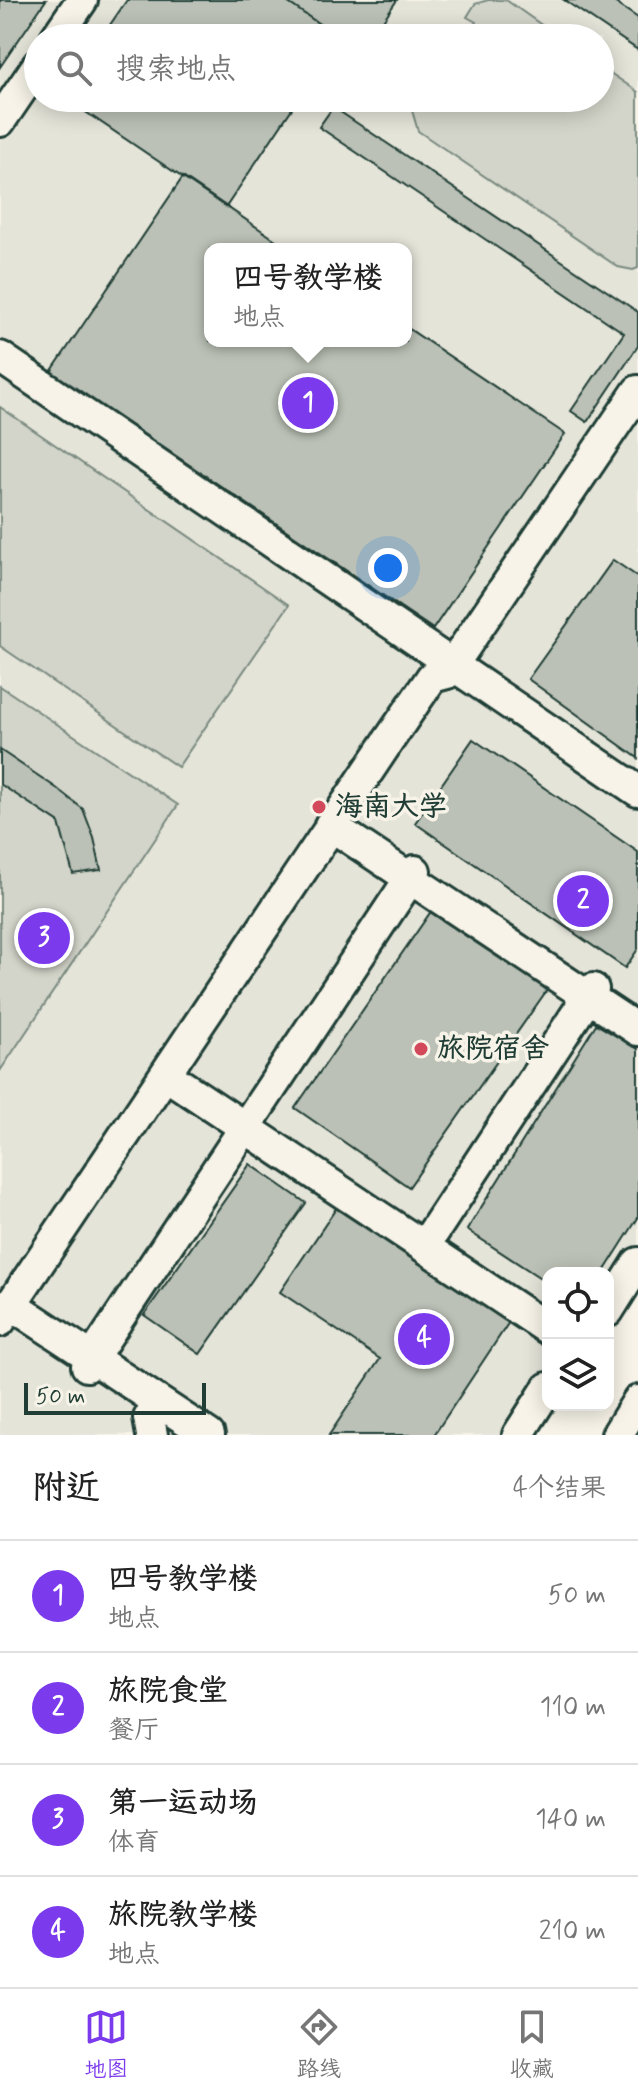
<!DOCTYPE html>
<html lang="zh">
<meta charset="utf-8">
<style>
body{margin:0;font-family:Mynerve,"LXGW WenKai TC",sans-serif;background:#f6f6f6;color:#222}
.controls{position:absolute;right:24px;bottom:24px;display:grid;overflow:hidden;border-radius:16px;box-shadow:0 4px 20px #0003}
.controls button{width:72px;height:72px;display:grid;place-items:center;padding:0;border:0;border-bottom:2px solid #e0e0e0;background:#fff;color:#222;font:40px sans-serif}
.scale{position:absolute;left:24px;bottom:20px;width:182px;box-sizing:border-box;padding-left:8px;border:4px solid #1f3d34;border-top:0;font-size:22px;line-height:28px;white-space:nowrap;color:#1f3d34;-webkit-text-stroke:6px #f7f3e8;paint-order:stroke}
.you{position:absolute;left:388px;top:568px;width:28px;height:28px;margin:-20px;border:6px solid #fff;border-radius:50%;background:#1a73e8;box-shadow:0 0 0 12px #1a73e833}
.badge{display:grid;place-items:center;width:52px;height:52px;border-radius:50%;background:#7c3aed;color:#fff;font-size:26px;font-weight:700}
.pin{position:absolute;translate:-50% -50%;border:4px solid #fff;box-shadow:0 2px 8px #0006}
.popup{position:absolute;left:204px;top:243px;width:208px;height:104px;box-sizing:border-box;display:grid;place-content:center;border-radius:16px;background:#fff;filter:drop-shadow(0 2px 6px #0005);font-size:26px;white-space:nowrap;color:#767676}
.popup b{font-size:30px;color:#222}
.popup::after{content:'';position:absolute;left:50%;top:100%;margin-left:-16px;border:16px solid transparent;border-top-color:#fff}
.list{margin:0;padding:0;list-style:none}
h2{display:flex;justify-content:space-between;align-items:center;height:104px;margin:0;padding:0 32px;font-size:34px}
h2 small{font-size:26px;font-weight:400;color:#767676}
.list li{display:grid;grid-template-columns:52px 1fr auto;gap:24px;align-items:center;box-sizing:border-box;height:112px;padding:0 32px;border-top:2px solid #e0e0e0}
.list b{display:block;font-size:30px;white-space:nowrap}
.list p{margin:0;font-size:26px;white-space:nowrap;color:#767676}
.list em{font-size:26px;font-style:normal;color:#767676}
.icon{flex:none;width:44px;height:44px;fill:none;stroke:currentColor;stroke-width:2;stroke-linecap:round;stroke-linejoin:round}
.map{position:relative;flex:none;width:638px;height:1435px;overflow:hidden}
.search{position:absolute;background:#fff;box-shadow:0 4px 20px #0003;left:24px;right:24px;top:24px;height:88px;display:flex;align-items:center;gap:20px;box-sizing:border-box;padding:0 28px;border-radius:44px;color:#767676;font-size:30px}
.sheet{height:552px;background:#fff}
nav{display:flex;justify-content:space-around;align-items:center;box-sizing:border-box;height:112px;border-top:2px solid #e0e0e0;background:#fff;font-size:22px;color:#767676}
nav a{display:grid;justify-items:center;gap:4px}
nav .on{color:#7c3aed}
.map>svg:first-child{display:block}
.built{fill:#e5e4d9;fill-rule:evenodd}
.green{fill:#d3d5ca;stroke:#79897f;stroke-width:2}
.building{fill:#bbc1b6;stroke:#1f3d34;stroke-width:2}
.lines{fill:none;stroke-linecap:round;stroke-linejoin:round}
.minor-casing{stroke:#1f3d34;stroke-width:36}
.minor{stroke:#f7f3e8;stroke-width:30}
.poi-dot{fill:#d1495b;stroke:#f7f3e8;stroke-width:3}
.labels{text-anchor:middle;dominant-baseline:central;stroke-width:7;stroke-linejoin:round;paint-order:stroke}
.poi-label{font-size:28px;font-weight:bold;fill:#1f3d34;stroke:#f7f3e8;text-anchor:start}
</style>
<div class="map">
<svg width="638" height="1435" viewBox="0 0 638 1435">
<rect width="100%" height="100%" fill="#f7f3e8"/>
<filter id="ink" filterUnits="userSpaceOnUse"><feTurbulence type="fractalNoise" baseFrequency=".0125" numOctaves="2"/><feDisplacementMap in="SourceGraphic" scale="16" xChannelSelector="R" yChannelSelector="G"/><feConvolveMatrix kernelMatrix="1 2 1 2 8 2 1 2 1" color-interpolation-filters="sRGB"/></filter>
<g filter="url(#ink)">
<path class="built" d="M0 0H638V1280L608 1328V1273H548V1405H559L540 1435H0ZM38 38H600V98H38ZM210 249H406V341H210Z"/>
<path class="green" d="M488 0H506L560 38H465L476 22 467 17 475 4Z
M600 66 638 92V268L633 270 618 267 418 131 411 107 413 98H600Z
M0 407 289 605 178 767 0 646Z
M0 686 178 805 0 1071Z"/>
<path class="building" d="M0 0H46L0 67Z
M127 0H284L340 38H101Z
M284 0H397L371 38H340Z
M564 0H611L638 18V50Z
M65 98H299L226 207Z
M333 107 638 312V346L587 422 571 411 624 333 319 127Z
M183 177 289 249H210V341H406V327L565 434 433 629 51 372Z
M613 560 638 577V758L528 679Z
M473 739 638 852V949L625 968 415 823Z
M0 750 55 787 83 809 94 838 101 870 73 874 59 823 0 784Z
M432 910 547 990 409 1187 295 1108Z
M596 1024 638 1049V1218L603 1273H548V1283L467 1230Z
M250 1164 306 1203 200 1354 144 1315Z
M339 1204 511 1319 434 1435H329L380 1359 280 1292Z"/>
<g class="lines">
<g class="minor-casing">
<path id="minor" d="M56 38 82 0
M0 121 38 65
M0 357 638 791
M330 825 638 1030
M166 1075 548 1329
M425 1245 593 989
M12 1305 209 1435
M608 1311 638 1263
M0 1321 389 740 432 677 447 673 638 391
M87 1366 415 871
M152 1435 149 1418 159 1402
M518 1435 548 1388
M617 1435 638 1401"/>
</g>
<use href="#minor" class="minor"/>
</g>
</g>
<g class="poi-dot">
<circle cx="319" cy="807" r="8"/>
<circle cx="421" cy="1049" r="8"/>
</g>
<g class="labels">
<g class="poi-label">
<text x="335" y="807">海南大学</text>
<text x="437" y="1049">旅院宿舍</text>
</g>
</g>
</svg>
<div class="controls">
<button><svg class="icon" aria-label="locate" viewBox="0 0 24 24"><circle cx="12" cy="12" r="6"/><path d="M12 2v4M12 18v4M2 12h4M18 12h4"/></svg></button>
<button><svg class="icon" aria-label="layers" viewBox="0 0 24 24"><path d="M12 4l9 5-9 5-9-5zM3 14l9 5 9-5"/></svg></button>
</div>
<div class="scale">50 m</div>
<div class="you"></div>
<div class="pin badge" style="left:308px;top:403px">1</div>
<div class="popup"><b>四号教学楼</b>地点</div>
<div class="pin badge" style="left:583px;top:901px">2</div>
<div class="pin badge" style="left:44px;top:938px">3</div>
<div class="pin badge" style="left:424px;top:1339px">4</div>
<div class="search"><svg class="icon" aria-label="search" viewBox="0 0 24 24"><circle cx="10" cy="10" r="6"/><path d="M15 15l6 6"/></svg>搜索地点</div>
</div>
<section class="sheet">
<h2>附近<small>4个结果</small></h2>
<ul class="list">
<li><span class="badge">1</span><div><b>四号教学楼</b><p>地点</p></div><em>50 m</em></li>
<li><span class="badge">2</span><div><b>旅院食堂</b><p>餐厅</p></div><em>110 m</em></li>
<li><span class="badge">3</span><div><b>第一运动场</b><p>体育</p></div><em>140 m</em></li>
<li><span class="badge">4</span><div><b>旅院教学楼</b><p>地点</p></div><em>210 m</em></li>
</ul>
</section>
<nav>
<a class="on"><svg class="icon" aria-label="map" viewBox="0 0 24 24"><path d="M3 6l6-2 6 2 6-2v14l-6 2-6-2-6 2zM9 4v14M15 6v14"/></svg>地图</a>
<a><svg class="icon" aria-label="directions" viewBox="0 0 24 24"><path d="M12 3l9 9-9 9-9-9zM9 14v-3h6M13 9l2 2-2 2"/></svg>路线</a>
<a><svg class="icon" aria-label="saved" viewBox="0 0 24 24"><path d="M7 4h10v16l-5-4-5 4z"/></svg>收藏</a>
</nav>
